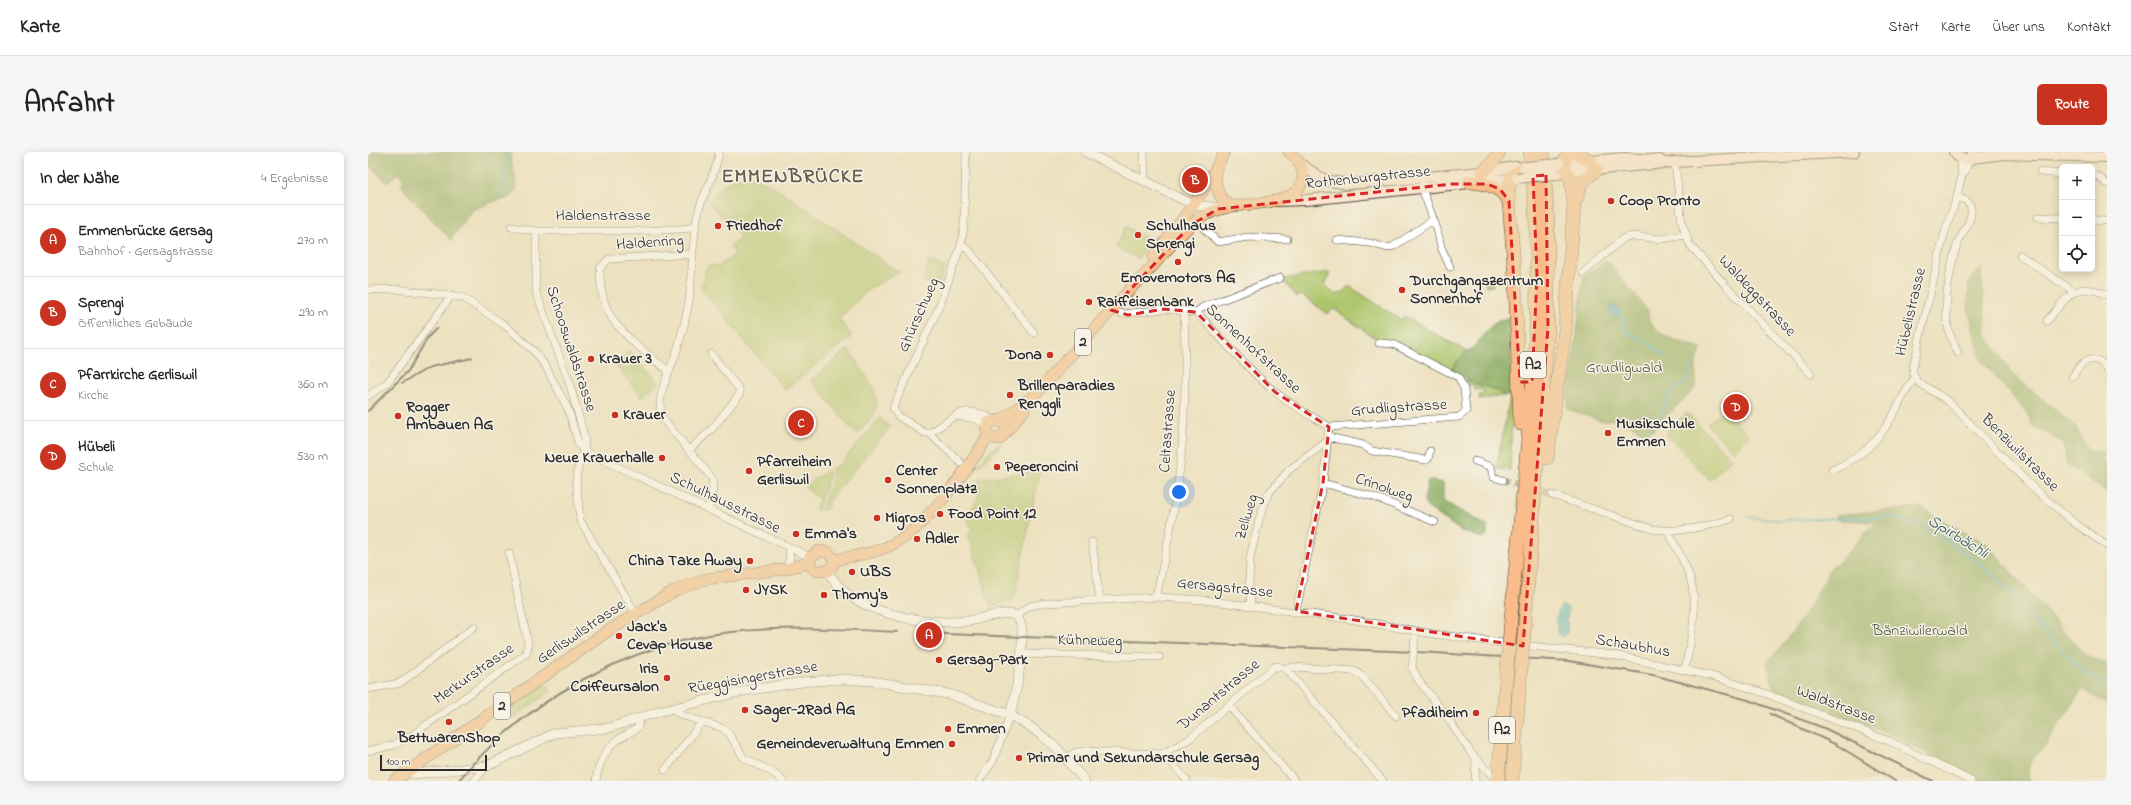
<!DOCTYPE html>
<html lang="de">
<meta charset="utf-8">
<style>
body{margin:0;font-family:"Indie Flower",sans-serif;background:#f6f6f6;color:#222}
.controls{position:absolute;right:12px;top:12px;display:grid;overflow:hidden;border-radius:6px;box-shadow:0 2px 10px #0003}
.controls button{width:36px;height:36px;display:grid;place-items:center;padding:0;border:0;border-bottom:1px solid #e0e0e0;background:#fff;color:#222;font:20px sans-serif}
.scale{position:absolute;left:12px;bottom:10px;width:107px;box-sizing:border-box;padding-left:4px;border:2px solid #2b2b2b;border-top:0;font-size:11px;line-height:14px;white-space:nowrap;color:#2b2b2b;-webkit-text-stroke:3px #f7f3e8;paint-order:stroke}
.you{position:absolute;left:811px;top:340px;width:14px;height:14px;margin:-10px;border:3px solid #fff;border-radius:50%;background:#1a73e8;box-shadow:0 0 0 6px #1a73e833}
.badge{display:grid;place-items:center;width:26px;height:26px;border-radius:50%;background:#c8321e;color:#fff;font-size:13px;font-weight:700}
.pin{position:absolute;translate:-50% -50%;border:2px solid #fff;box-shadow:0 1px 4px #0006}
.list{margin:0;padding:0;list-style:none}
h2{display:flex;justify-content:space-between;align-items:center;height:52px;margin:0;padding:0 16px;font-size:17px}
h2 small{font-size:13px;font-weight:400;color:#767676}
.list li{display:grid;grid-template-columns:26px 1fr auto;gap:12px;align-items:center;box-sizing:border-box;height:72px;padding:0 16px;border-top:1px solid #e0e0e0}
.list b{display:block;font-size:15px;white-space:nowrap}
.list p{margin:0;font-size:13px;white-space:nowrap;color:#767676}
.list em{font-size:13px;font-style:normal;color:#767676}
.icon{flex:none;width:22px;height:22px;fill:none;stroke:currentColor;stroke-width:2;stroke-linecap:round;stroke-linejoin:round}
.map{position:relative;flex:none;width:1739px;height:629px;overflow:hidden;border-radius:6px}
header{display:flex;align-items:center;gap:24px;box-sizing:border-box;height:56px;padding:0 20px;background:#fff;border-bottom:1px solid #e0e0e0}
header strong{font-size:19px}
nav{display:flex;gap:22px;margin-inline-start:auto;font-size:14px}
.intro{display:flex;align-items:center;justify-content:space-between;box-sizing:border-box;height:96px;padding:0 24px}
h1{margin:0;font-size:28px}
.button{padding:10px 18px;border-radius:6px;background:#c8321e;color:#fff;font-size:14px;font-weight:700}
main{display:flex;gap:24px;padding:0 24px}
aside{flex:1;background:#fff;border-radius:6px;box-shadow:0 2px 10px #0003}
.map>svg:first-child{display:block}
.green{fill:#adc56a;stroke:#6c784a}
.forest{fill:#8aaa5e;stroke:#5a6a44}
.water{fill:#45b1c2;stroke:#386e76}
.lines{fill:none;stroke-linecap:round;stroke-linejoin:round}
.stream{stroke:#45b1c2;stroke-width:2}
.minor-tunnel{stroke:#c6bda2;stroke-width:7;stroke-dasharray:7 3.5;stroke-linecap:butt}
.minor-casing{stroke:#484641;stroke-width:8}
.tertiary-casing{stroke:#484641;stroke-width:10}
.secondary-casing{stroke:#484641;stroke-width:12}
.primary-casing{stroke:#484641;stroke-width:12}
.motorway-casing{stroke:#484641;stroke-width:14}
.minor{stroke:#fff;stroke-width:7}
.tertiary{stroke:#fff;stroke-width:9}
.secondary{stroke:#fde4d0;stroke-width:10}
.primary{stroke:#f9bc8a;stroke-width:11}
.motorway{stroke:#f9bc8a;stroke-width:13}
.rail{stroke:#2b2b2b;stroke-width:2}
.minor-bridge-casing{stroke:#484641;stroke-width:8;stroke-linecap:butt}
.secondary-bridge-casing{stroke:#484641;stroke-width:12;stroke-linecap:butt}
.motorway-bridge-casing{stroke:#484641;stroke-width:14;stroke-linecap:butt}
.minor-bridge{stroke:#fff;stroke-width:7}
.secondary-bridge{stroke:#fde4d0;stroke-width:10}
.motorway-bridge{stroke:#f9bc8a;stroke-width:13}
.marked{fill:none;stroke:#d62828;stroke-width:3;stroke-dasharray:8 5;stroke-linejoin:round}
.poi-dot{fill:#c8321e;stroke:#f7f3e8;stroke-width:1.5}
.labels{text-anchor:middle;dominant-baseline:central;stroke-width:3;stroke-linejoin:round;paint-order:stroke}
.shield{fill:#f7f3e8;stroke:#686764;stroke-width:1}
.shield-label{font-size:15px;font-weight:bold;fill:#2b2b2b}
.street-label{font-size:16px;fill:#2b2b2b;stroke:#f7f3e8}
.poi-label{font-size:16px;font-weight:bold;fill:#2b2b2b;stroke:#f7f3e8;text-anchor:start}
.park-label{font-size:16px;fill:#52593e;stroke:#f7f3e8}
.water-label{font-size:17px;font-style:italic;fill:#345a60;stroke:#f7f3e8}
.district-label{font-size:20px;font-weight:bold;letter-spacing:1px;fill:#675c4e;stroke:#f7f3e8}
</style>
<header>
<strong>Karte</strong>
<nav><a>Start</a><a>Karte</a><a>Über uns</a><a>Kontakt</a></nav>
</header>
<div class="intro"><h1>Anfahrt</h1><a class="button">Route</a></div>
<main>
<aside>
<h2>In der Nähe<small>4 Ergebnisse</small></h2>
<ul class="list">
<li><span class="badge">A</span><div><b>Emmenbrücke Gersag</b><p>Bahnhof · Gersagstrasse</p></div><em>270 m</em></li>
<li><span class="badge">B</span><div><b>Sprengi</b><p>Öffentliches Gebäude</p></div><em>290 m</em></li>
<li><span class="badge">C</span><div><b>Pfarrkirche Gerliswil</b><p>Kirche</p></div><em>360 m</em></li>
<li><span class="badge">D</span><div><b>Hübeli</b><p>Schule</p></div><em>530 m</em></li>
</ul>
</aside>
<div class="map">
<svg width="1739" height="629" viewBox="0 0 1739 629">
<rect width="100%" height="100%" fill="#f7f3e8"/>
<filter id="ink" filterUnits="userSpaceOnUse"><feTurbulence type="fractalNoise" baseFrequency=".025" numOctaves="2"/><feDisplacementMap in="SourceGraphic" scale="8" xChannelSelector="R" yChannelSelector="G"/><feConvolveMatrix kernelMatrix="1 2 1 2 8 2 1 2 1" color-interpolation-filters="sRGB"/></filter>
<filter id="wash" filterUnits="userSpaceOnUse"><feTurbulence type="fractalNoise" baseFrequency=".012" numOctaves="4" result="noise"/><feDisplacementMap in="SourceGraphic" scale="16" xChannelSelector="R" yChannelSelector="G"/><feGaussianBlur stdDeviation="0.9" result="paint"/><feColorMatrix in="noise" values="0 0 0 0 0 0 0 0 0 0 0 0 0 0 0 0 0 1.4 0 .05"/><feComposite in="paint" operator="in"/></filter>
<g filter="url(#wash)">
<rect width="100%" height="100%" fill="#ede1c0"/>
<path class="green" d="M379 24 400 31 531 120 501 137 471 167 484 184 417 238 333 136 334 131 338 126 336 122 339 115 344 113 350 115 367 102 362 95 373 85 342 52C353 32 357 29 379 24Z
M758 75 780 86 770 107 748 95Z
M562 108 577 115 572 132 555 130Z
M962 120 957 133 967 143 973 141 981 134 1033 168 1036 164 1099 200 1092 206 1083 219 1011 189 966 157H964L960 162 934 143 929 145 914 127Z
M1124 124 1125 134H1118L1116 126Z
M480 197 508 239 506 240C514 257 501 269 491 281L488 282 443 228Z
M262 199 290 231 274 245 246 212Z
M1099 228 1129 238 1136 244 1111 247V242L1116 241 1115 237 1106 238V233H1099Z
M1142 245H1145L1142 318 1128 317Z
M1355 257 1381 283 1365 299 1339 272Z
M1319 261 1363 307 1342 328 1297 281Z
M512 266 522 275 461 348 459 357 453 358 465 324 463 317 472 312Z
M633 291 634 292 610 315 620 300Z
M460 319 462 324 458 332 450 358 447 357 451 347 437 335 446 327Z
M672 319 646 447 623 454 600 382 604 378 598 364 610 347 611 327Z
M178 532 183 539 143 567 138 560Z"/>
<path class="forest" d="M0 0H145L142 3 149 35 142 46 130 48 104 58 83 88 37 39 33 31 36 29 30 21 19 31 0 12Z
M1239 108 1280 159C1279 184 1316 191 1334 196L1328 210V236L1279 282H1274L1266 274 1248 267 1234 269 1199 257 1216 124Z
M1613 117 1618 182 1644 222 1708 275 1720 299 1736 300 1734 309 1739 313V340L1699 312 1695 291 1664 273 1659 261 1613 208 1600 156 1601 129Z
M1141 166 1145 245 1135 243 1129 238 1108 232 1083 219C1086 215 1088 210 1092 206 1097 200 1105 197 1109 191 1119 179 1124 169 1141 166Z
M1060 328 1075 331V349L1119 374V383L1114 386 1093 379 1059 355 1056 350Z
M1554 355 1581 372 1620 392 1637 413 1717 503 1739 512V552L1714 537 1678 593 1666 606 1660 617 1661 629H1611L1518 580 1407 540 1399 510C1427 482 1445 449 1464 414L1470 411 1508 370 1469 368 1468 363Z"/>
<path class="water" d="M1243 151 1246 153V155L1253 158 1249 165 1241 161Z
M1194 453 1200 456 1199 482 1196 485 1190 482C1188 472 1187 461 1194 453Z"/>
<g class="lines">
<path class="stream" d="M131 44 138 21 140 0
M1251 162 1255 165V175L1258 180 1280 191 1297 204
M1285 279 1302 241 1320 228 1323 214
M1381 365 1409 368 1524 365 1551 373 1579 388 1611 411 1628 425 1706 511 1739 536"/>
</g>
</g>
<g filter="url(#ink)">
<g class="lines">
<path class="minor-tunnel" d="M1135 328 1184 343"/>
<g class="minor-casing">
<path id="minor" d="M598 0 596 75 593 93 573 150 525 256 530 264 557 281C563 281 567 278 571 275 596 257 599 255 627 268
M776 0 777 29
M1591 5 1594 23
M1601 7 1597 20 1594 23 1589 45 1576 83 1545 215V222L1550 230 1580 249 1665 336 1704 369 1739 394
M1307 10 1314 72 1322 93 1358 134 1443 222
M1672 20 1694 22
M1724 24H1730L1739 32
M1055 32 1056 42 1069 77 1073 95 1082 115
M1589 45C1595 47 1602 49 1603 56 1605 68 1593 82 1589 93 1582 114 1575 154 1580 175 1582 184 1586 193 1590 201
M1670 65 1694 66
M1724 68 1739 69
M828 69 850 90 880 85 919 87
M143 75 168 79H274L327 76
M168 79V140L202 233 217 287 216 299 212 306 208 327 212 368 268 462
M969 88 1002 91 1019 96 1026 94 1065 68
M593 93 601 98 666 181
M1652 103 1705 139
M1215 121 1256 86 1263 84 1294 87 1317 83
M0 138 27 137 94 145 138 174 166 199 178 215 200 257 211 293 216 299 442 405
M743 158 755 162 796 157 828 160C854 187 878 216 907 240 924 254 943 264 961 275L955 331 928 459
M828 160 835 155 912 126
M1679 169C1699 146 1706 127 1739 143
M302 219C291 213 282 204 272 196 243 171 232 156 232 116L241 107 325 102
M1704 225C1711 214 1717 204 1732 209L1739 218
M0 244 19 231 84 143
M588 264 608 267 619 274
M961 275 1091 265 1098 259 1096 237 1090 225 1025 192 1011 191
M561 281 593 311
M961 285 995 293 1004 299 1058 308 1060 307 1062 299
M321 298 343 278 372 242 371 237 343 202
M1107 309 1123 315 1125 325 1135 328
M1464 318C1496 304 1511 289 1528 258 1534 247 1538 236 1547 226
M955 331 1009 346 1067 370
M1184 343 1284 377C1312 381 1337 375 1363 367
M341 356 345 337 344 326 295 267C285 244 304 218 310 195 315 177 321 158 322 139 325 112 324 83 331 57 337 38 349 20 351 0
M1300 379C1307 394 1316 408 1321 423 1332 454 1323 486 1317 517
M724 390 732 448
M417 417 422 407 421 397
M788 445C797 405 806 364 811 323 818 269 818 214 816 160
M883 453 881 432 882 406 891 368 900 342 921 318 961 288
M648 464 662 454 678 451 788 445 836 448 981 467 1065 482 1143 492
M1153 493 1245 503 1344 524 1399 542 1521 589 1603 629
M653 502 791 505
M1044 515 1050 528 1077 562 1103 601 1129 629
M918 517 1015 629
M0 537 32 531 106 475
M861 554 927 629
M304 556 313 563 354 576 360 580 376 606 404 620 415 629
M0 599 26 593 40 586 159 501 160 491 141 401
M793 602 800 606 819 629
M699 606 706 601 712 599 793 602 820 588 906 515 910 514 918 517 925 515 986 519 994 524 1028 564
M297 618 334 570
M106 629 119 614
M228 629C230 613 236 599 249 588 256 583 264 581 270 575L272 566
M611 629 625 609 642 563
M1107 629 1108 608"/>
</g>
<g class="tertiary-casing">
<path id="tertiary" d="M717 0 826 53 853 56
M460 419C482 462 555 473 599 469 611 468 640 456 649 465 662 477 647 546 642 563
M38 620 46 622 119 614 187 581 241 576 290 560 375 539 435 530 472 527 504 529 580 542 642 563 664 576 687 594 717 629"/>
</g>
<g class="secondary-casing">
<path id="secondary" d="M1586 0C1590 6 1596 8 1603 7L1605 1
M1604 6 1635 2 1739 5
M931 11 956 28 980 32 1115 20 1147 15H1157
M1191 12 1255 6 1292 8
M1193 21 1307 10 1486 0
M910 49 938 48 1149 26"/>
</g>
<g class="primary-casing">
<path id="primary" d="M847 20C848 35 849 46 863 54
M785 105C811 72 839 39 856 0
M632 269 663 246 675 234 766 133C789 113 809 81 833 66 841 60 851 57 861 55 882 50 931 55 935 26 936 16 929 6 921 0
M638 280 636 272 629 268 622 270 618 277 622 286 632 287 656 258
M451 399 460 400 465 406V413L460 419H448L440 411 442 405Z
M466 408C486 404 509 401 527 391 559 374 601 315 620 284
M26 629 240 479 306 439 338 427 417 417 440 411"/>
</g>
<g class="motorway-casing">
<path id="motorway" d="M1208 0 1222 9
M1115 20 1125 10 1131 0
M1190 21 1194 17 1200 0
M1101 30C1119 32 1131 33 1141 49
M1209 46 1213 31 1228 18
M1152 272 1147 126 1140 38 1144 24 1157 15
M1179 306 1197 178 1206 53 1203 27 1196 16 1191 12
M1142 480C1154 321 1182 159 1162 0
M1156 481 1180 176V72L1175 0
M1130 629 1138 527
M1144 629 1152 529"/>
</g>
<use href="#minor" class="minor"/>
<use href="#tertiary" class="tertiary"/>
<use href="#secondary" class="secondary"/>
<use href="#primary" class="primary"/>
<use href="#motorway" class="motorway"/>
<path class="rail" d="M34 231 62 215 104 206
M0 259 40 219 60 185 69 176
M552 481 1049 500 1201 509 1285 523 1380 548 1456 576 1565 629
M1402 562 1469 593 1527 629
M90 629C157 549 258 492 363 480 418 474 474 477 529 480"/>
<g class="minor-bridge-casing">
<path id="minor-bridge" d="M1044 515 1047 486"/>
</g>
<g class="secondary-bridge-casing">
<path id="secondary-bridge" d="M1157 15 1191 12
M1149 26 1188 22"/>
</g>
<g class="motorway-bridge-casing">
<path id="motorway-bridge" d="M1138 527 1142 480
M1152 529 1156 481"/>
</g>
<use href="#minor-bridge" class="minor-bridge"/>
<use href="#secondary-bridge" class="secondary-bridge"/>
<use href="#motorway-bridge" class="motorway-bridge"/>
</g>
</g>
<path d="M0 0H1739V629H0ZM1178 23 1180 176 1155 494 928 459 955 331 961 275 907 240 828 160 796 157 760 163 743 158 823 73 850 57 1084 32H1119L1132 37 1141 49 1152 230H1164L1169 124 1165 24Z" fill="#ede1c0" fill-opacity=".55" fill-rule="evenodd"/>
<path class="marked" d="M1178 23 1180 176 1155 494 928 459 955 331 961 275 907 240 828 160 796 157 760 163 743 158 823 73 850 57 1084 32H1119L1132 37 1141 49 1152 230H1164L1169 124 1165 24Z"/>
<g class="poi-dot">
<circle cx="1243" cy="49" r="4"/>
<circle cx="350" cy="74" r="4"/>
<circle cx="770" cy="83" r="4"/>
<circle cx="810" cy="110" r="4"/>
<circle cx="1034" cy="138" r="4"/>
<circle cx="721" cy="150" r="4"/>
<circle cx="682" cy="203" r="4"/>
<circle cx="223" cy="207" r="4"/>
<circle cx="642" cy="243" r="4"/>
<circle cx="247" cy="263" r="4"/>
<circle cx="30" cy="264" r="4"/>
<circle cx="1240" cy="281" r="4"/>
<circle cx="294" cy="306" r="4"/>
<circle cx="629" cy="315" r="4"/>
<circle cx="381" cy="319" r="4"/>
<circle cx="520" cy="328" r="4"/>
<circle cx="572" cy="362" r="4"/>
<circle cx="509" cy="366" r="4"/>
<circle cx="428" cy="382" r="4"/>
<circle cx="549" cy="387" r="4"/>
<circle cx="382" cy="409" r="4"/>
<circle cx="484" cy="420" r="4"/>
<circle cx="378" cy="438" r="4"/>
<circle cx="456" cy="443" r="4"/>
<circle cx="251" cy="484" r="4"/>
<circle cx="571" cy="508" r="4"/>
<circle cx="299" cy="526" r="4"/>
<circle cx="377" cy="558" r="4"/>
<circle cx="1108" cy="561" r="4"/>
<circle cx="81" cy="570" r="4"/>
<circle cx="580" cy="577" r="4"/>
<circle cx="584" cy="592" r="4"/>
<circle cx="651" cy="606" r="4"/>
</g>
<g class="labels">
<g class="shield">
<rect x="707" y="177" width="16" height="26" rx="3"/>
<rect x="1152" y="200" width="26" height="26" rx="3"/>
<rect x="126" y="541" width="16" height="26" rx="3"/>
<rect x="1121" y="565" width="26" height="26" rx="3"/>
</g>
<g class="shield-label">
<text x="715" y="190">2</text>
<text x="1165" y="213">A2</text>
<text x="134" y="554">2</text>
<text x="1134" y="578">A2</text>
</g>
<g class="street-label">
<text transform="translate(1000 26) rotate(-6)">Rothenburgstrasse</text>
<text x="235" y="64">Haldenstrasse</text>
<text transform="translate(282 91) rotate(-4)">Haldenring</text>
<text transform="translate(1389 144) rotate(47)">Waldeggstrasse</text>
<text transform="translate(1543 160) rotate(-77)">Hübelistrasse</text>
<text transform="translate(551 163) rotate(-66)">Ghürschweg</text>
<text transform="translate(203 197) rotate(72)">Schooswaldstrasse</text>
<text transform="translate(885 197) rotate(43)">Sonnenhofstrasse</text>
<text transform="translate(1031 256) rotate(-4)">Grudligstrasse</text>
<text transform="translate(800 279) rotate(-86)">Celtastrasse</text>
<text transform="translate(1652 301) rotate(45)">Benziwilstrasse</text>
<text transform="translate(1016 336) rotate(19)">Crinolweg</text>
<text transform="translate(357 351) rotate(26)">Schulhausstrasse</text>
<text transform="translate(879 365) rotate(-73)">Zellweg</text>
<text transform="translate(857 436) rotate(6)">Gersagstrasse</text>
<text transform="translate(213 480) rotate(-34)">Gerliswilstrasse</text>
<text transform="translate(722 489) rotate(1)">Kühneweg</text>
<text transform="translate(1265 494) rotate(10)">Schaubhus</text>
<text transform="translate(106 522) rotate(-35)">Merkurstrasse</text>
<text transform="translate(385 526) rotate(-10)">Rüeggisingerstrasse</text>
<text transform="translate(851 543) rotate(-40)">Dunantstrasse</text>
<text transform="translate(1468 553) rotate(21)">Waldstrasse</text>
</g>
<g class="poi-label">
<text x="1251" y="49">Coop Pronto</text>
<text x="358" y="74">Friedhof</text>
<text x="778" y="74">Schulhaus<tspan x="778" dy="18">Sprengi</tspan></text>
<text x="810" y="126" text-anchor="middle">Emovemotors AG</text>
<text x="1042" y="129">Durchgangszentrum<tspan x="1042" dy="18">Sonnenhof</tspan></text>
<text x="729" y="150">Raiffeisenbank</text>
<text x="674" y="203" text-anchor="end">Dona</text>
<text x="231" y="207">Krauer 3</text>
<text x="650" y="234">Brillenparadies<tspan x="650" dy="18">Renggli</tspan></text>
<text x="38" y="255">Rogger<tspan x="38" dy="18">Ambauen AG</tspan></text>
<text x="255" y="263">Krauer</text>
<text x="1248" y="272">Musikschule<tspan x="1248" dy="18">Emmen</tspan></text>
<text x="286" y="306" text-anchor="end">Neue Krauerhalle</text>
<text x="389" y="310">Pfarreiheim<tspan x="389" dy="18">Gerliswil</tspan></text>
<text x="637" y="315">Peperoncini</text>
<text x="528" y="319">Center<tspan x="528" dy="18">Sonnenplatz</tspan></text>
<text x="580" y="362">Food Point 12</text>
<text x="517" y="366">Migros</text>
<text x="436" y="382">Emma's</text>
<text x="557" y="387">Adler</text>
<text x="374" y="409" text-anchor="end">China Take Away</text>
<text x="492" y="420">UBS</text>
<text x="386" y="438">JYSK</text>
<text x="464" y="443">Thomy's</text>
<text x="259" y="475">Jack's<tspan x="259" dy="18">Cevap House</tspan></text>
<text x="579" y="508">Gersag-Park</text>
<text x="291" y="517" text-anchor="end">Iris<tspan x="291" dy="18">Coiffeursalon</tspan></text>
<text x="385" y="558">Sager-2Rad AG</text>
<text x="1100" y="561" text-anchor="end">Pfadiheim</text>
<text x="588" y="577">Emmen</text>
<text x="81" y="586" text-anchor="middle">BettwarenShop</text>
<text x="576" y="592" text-anchor="end">Gemeindeverwaltung Emmen</text>
<text x="659" y="606">Primar und Sekundarschule Gersag</text>
</g>
<g class="park-label">
<text x="1256" y="216">Grudligwald</text>
<text x="1552" y="479">Bänziwilerwald</text>
</g>
<g class="water-label">
<text transform="translate(1590 385) rotate(32)">Spirbächli</text>
</g>
<g class="district-label">
<text x="425" y="25">EMMENBRÜCKE</text>
</g>
</g>
</svg>
<div class="controls">
<button>+</button>
<button>−</button>
<button><svg class="icon" aria-label="locate" viewBox="0 0 24 24"><circle cx="12" cy="12" r="6"/><path d="M12 2v4M12 18v4M2 12h4M18 12h4"/></svg></button>
</div>
<div class="scale">100 m</div>
<div class="you"></div>
<div class="pin badge" style="left:561px;top:483px">A</div>
<div class="pin badge" style="left:827px;top:28px">B</div>
<div class="pin badge" style="left:433px;top:271px">C</div>
<div class="pin badge" style="left:1368px;top:255px">D</div>
</div>
</main>
